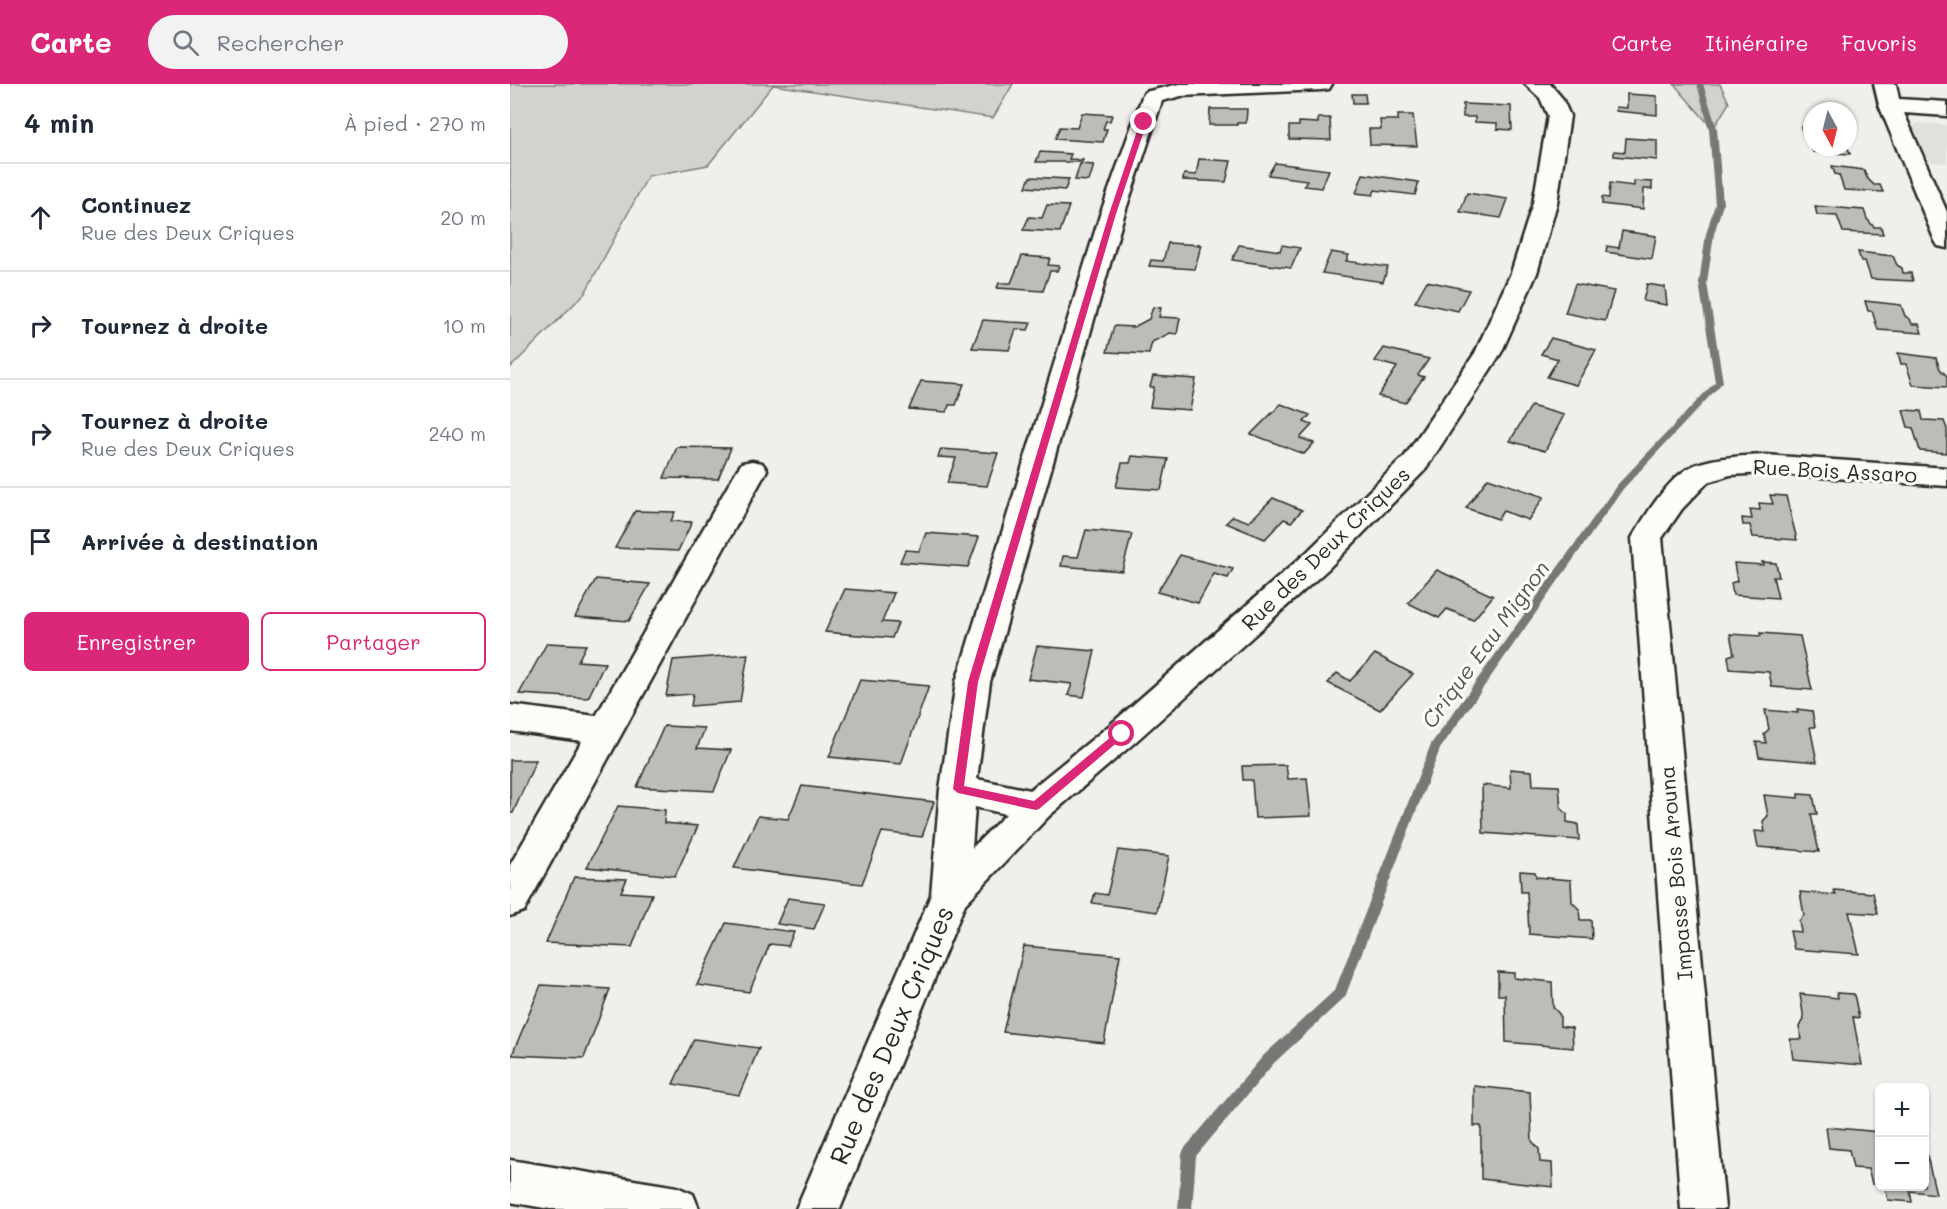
<!DOCTYPE html>
<html lang="fr">
<meta charset="utf-8">
<style>
body{margin:0;font-family:Mali,sans-serif;background:#f2f2f3;color:#1f2937}
.controls{position:absolute;right:18px;bottom:18px;display:grid;overflow:hidden;border-radius:9px;box-shadow:0 2px 4px #0004}
.controls button{width:54px;height:54px;display:grid;place-items:center;padding:0;border:0;border-bottom:2px solid #e0e1e3;background:#fff;color:#1f2937;font:30px sans-serif}
.compass{position:absolute;left:1293px;top:18px;width:54px;height:54px;border-radius:50%;background:#fff;box-shadow:0 2px 4px #0004;rotate:173deg}
.stop{position:absolute;width:18px;height:18px;margin:-14px;border:4px solid #db2777;border-radius:50%;background:#fff}
.stop.end{background:#db2777;border-color:#fff;box-shadow:0 2px 6px #0008}
.list{margin:0;padding:0;list-style:none}
h2{display:flex;justify-content:space-between;align-items:center;height:78px;margin:0;padding:0 24px;font-size:26px}
h2 small{font-size:20px;font-weight:400;color:#747a83}
.list li{display:grid;grid-template-columns:39px 1fr auto;gap:18px;align-items:center;box-sizing:border-box;height:108px;padding:0 24px;border-top:2px solid #e0e1e3}
.list b{display:block;font-size:22px;white-space:nowrap}
.list p{margin:0;font-size:20px;white-space:nowrap;color:#747a83}
.list em{font-size:20px;font-style:normal;color:#747a83}
.actions{display:flex;gap:12px;padding:18px 24px}
.actions a{flex:1;padding:14px 0;border:2px solid #db2777;border-radius:9px;text-align:center;font-size:21px;color:#db2777}
.actions .main{background:#db2777;color:#fff}
.icon{flex:none;width:33px;height:33px;fill:none;stroke:currentColor;stroke-width:2;stroke-linecap:round;stroke-linejoin:round}
.map{position:relative;flex:none;width:1437px;height:1125px;overflow:hidden}
header{display:flex;align-items:center;gap:36px;box-sizing:border-box;height:84px;padding:0 30px;background:#db2777;color:#fff}
header strong{font-size:28px}
nav{display:flex;gap:33px;margin-inline-start:auto;font-size:21px}
.search{width:420px;height:54px;background:#f2f2f3;display:flex;align-items:center;gap:15px;box-sizing:border-box;padding:0 21px;border-radius:33px;color:#747a83;font-size:22px}
main{display:flex}
aside{flex:1;background:#fff}
.map>svg:first-child{display:block}
.built{fill:#e1e0dc}
.green{fill:#d3d2cf;stroke:#7f7e7d;stroke-width:1.5}
.lines{fill:none;stroke-linecap:round;stroke-linejoin:round}
.stream{fill:#777775;fill-rule:evenodd}
.building{fill:#bdbcb8;stroke:#2b2b2b;stroke-width:1.5}
.minor-casing{stroke:#2b2b2b;stroke-width:5}
.tertiary-casing{stroke:#2b2b2b;stroke-width:5}
.minor{fill:#fdfcf7;fill-rule:evenodd}
.tertiary{fill:#fdfcf7;fill-rule:evenodd}
.route{fill:#db2777}
.labels{text-anchor:middle;dominant-baseline:central;stroke-width:6;stroke-linejoin:round;paint-order:stroke}
.street-label{font-size:21px;fill:#2b2b2b;stroke:#fdfcf7}
.water-label{font-size:22px;font-style:italic;fill:#575756;stroke:#fdfcf7}
.near-street-label{font-size:26px;fill:#2b2b2b;stroke:#fdfcf7}
</style>
<header>
<strong>Carte</strong>
<div class="search"><svg class="icon" aria-label="search" viewBox="0 0 24 24"><circle cx="10" cy="10" r="6"/><path d="M15 15l6 6"/></svg>Rechercher</div>
<nav><a>Carte</a><a>Itinéraire</a><a>Favoris</a></nav>
</header>
<main>
<aside>
<h2>4 min<small>À pied · 270 m</small></h2>
<ul class="list">
<li><svg class="icon" aria-label="ahead" viewBox="0 0 24 24"><path d="M12 20V5M6 11l6-6 6 6"/></svg><div><b>Continuez</b><p>Rue des Deux Criques</p></div><em>20 m</em></li>
<li><svg class="icon" aria-label="right" viewBox="0 0 24 24"><path d="M7 20v-9h11M14 6l5 5-5 5"/></svg><div><b>Tournez à droite</b></div><em>10 m</em></li>
<li><svg class="icon" aria-label="right" viewBox="0 0 24 24"><path d="M7 20v-9h11M14 6l5 5-5 5"/></svg><div><b>Tournez à droite</b><p>Rue des Deux Criques</p></div><em>240 m</em></li>
<li><svg class="icon" aria-label="arrive" viewBox="0 0 24 24"><path d="M6 21V4h12l-3 4 3 4H6"/></svg><div><b>Arrivée à destination</b></div></li>
</ul>
<div class="actions"><a class="main">Enregistrer</a><a>Partager</a></div>
</aside>
<div class="map">
<svg width="1437" height="1125" viewBox="0 0 1437 1125">
<rect width="100%" height="100%" fill="#f0efeb"/>
<filter id="ink" filterUnits="userSpaceOnUse"><feTurbulence type="fractalNoise" baseFrequency=".0167" numOctaves="2"/><feDisplacementMap in="SourceGraphic" scale="12" xChannelSelector="R" yChannelSelector="G"/><feConvolveMatrix kernelMatrix="1 2 1 2 8 2 1 2 1" color-interpolation-filters="sRGB"/></filter>
<g filter="url(#ink)">
<path class="built" d="M1407 39 1437 41V79L1419 78 1402 44Z"/>
<path class="green" d="M0 0H503L483 34 263 1 198 81 138 92 75 209 0 284Z
M1164 0H1210L1219 19 1203 45Z"/>
<g class="lines">
<path class="stream" d="M1187 0H1193L1207 45 1213 120 1204 150 1197 199 1213 298 1113 405 930 665 835 913 764 979 686 1072 682 1125H668L672 1070 674 1065 754 971 825 906 921 660 1107 401 1205 298 1189 199 1196 150 1205 120 1199 45Z"/>
</g>
<path class="building" d="M842 10H855L856 19H843Z
M1117 10 1147 12V31L1106 27V23L1117 24Z
M953 20 1001 22 1002 46 987 45V39L965 38V33H953Z
M700 25H737L736 39H727V41H699Z
M572 29 602 31 600 37H596L593 45H597L593 58 545 55 550 43 567 44Z
M888 31H903L907 62 860 61 859 45H871L870 36H888Z
M808 34H820L821 56 779 55V42H789V38L808 39Z
M1291 43 1302 44V63L1338 64 1340 70 1303 68 1298 54H1295Z
M1116 54 1147 56V76L1104 72V67L1115 68Z
M530 68 561 70 559 75 573 76 572 78H526Z
M689 75 721 77 716 98 673 96 674 90 686 91Z
M765 79 819 86 811 104 794 102 797 96 758 91Z
M570 80 584 81 579 97 565 96Z
M1322 82 1354 86 1357 94 1364 101H1370L1373 108 1334 106 1329 91 1325 90Z
M853 90 909 98 905 111 865 106 863 111 846 109Z
M520 93 559 95 555 106 516 103Z
M1124 97 1142 98V105H1134L1133 125 1092 120V113L1099 114 1100 99 1124 102Z
M957 109 998 115 991 134 950 128Z
M537 121 559 122 550 148 513 146 519 133 532 134Z
M1305 122 1354 126 1357 135 1364 143H1371L1373 150 1333 148 1327 132 1307 131Z
M1112 147 1146 152 1142 175 1096 168 1097 162 1109 164Z
M658 159 691 161 685 185 639 182 641 176 653 177Z
M729 161 770 167 772 161 790 164 781 184 722 176Z
M821 168 839 171 836 177 878 183 873 198 812 189Z
M1348 168 1383 172 1387 181 1392 184 1393 189H1401L1403 197 1361 195 1355 177H1351Z
M512 172 540 174 538 181 549 182 547 187H540L533 207 487 204 489 199H501Z
M917 197 959 206 948 227 905 218Z
M1065 200 1104 207 1095 237 1055 229Z
M1137 200 1155 203 1157 221 1133 217Z
M1355 217 1391 221 1395 232 1400 235 1402 240H1409L1412 249 1368 246 1362 227H1358Z
M643 223 651 224 649 233 670 234 667 250 660 249 642 258 639 270 597 268 604 242 624 243 639 235Z
M473 236 500 238 521 239 518 246 506 245 499 266 462 264Z
M1041 254 1086 266 1066 301 1037 293 1048 275 1031 270Z
M874 264 919 275 908 291 914 293 895 319 868 312 887 283 865 277Z
M1388 269 1426 274 1430 285 1437 292V303L1403 301 1396 280H1391Z
M643 292 686 295 680 326 640 323 644 303H640Z
M411 297 454 300 446 321H439L437 328 399 325Z
M771 320 800 331 794 338 802 341 790 354 804 359 794 370 741 350Z
M1021 322 1054 331 1035 367 1000 357Z
M1393 326 1411 327 1413 336 1434 337 1437 345V369L1410 367 1403 344 1398 343Z
M167 363 221 364 208 395 154 394Z
M431 365 488 369 477 402 437 399 446 374 428 373Z
M622 372 658 375 651 406 606 403 612 379H620Z
M978 394 1034 413 1018 436 993 427 988 435 956 424Z
M1260 411 1276 412 1287 456 1243 453 1240 441H1233L1232 434 1242 435 1240 425 1250 426 1249 419 1263 420Z
M763 414 792 426 781 438 774 435 755 455 716 439 723 432 739 438Z
M125 427 165 428 161 437 182 438 168 467 105 464Z
M576 446 622 450 612 487 551 482 553 472 568 473Z
M416 449 469 453 458 483 390 478 395 466 409 467Z
M670 471 699 479 723 485 718 494 704 490 688 519 647 508Z
M1252 478 1266 479 1269 493H1263L1268 514 1223 511 1221 499 1227 497 1224 479 1253 481Z
M927 486 983 512 963 536 937 525 929 534 898 519Z
M86 495 140 500 119 537 65 533Z
M335 505 384 509 372 538 388 539 382 554 315 548Z
M1250 549 1290 552 1302 606 1262 603 1259 588 1220 585 1218 572 1224 570 1220 550 1251 552Z
M37 559 76 561 68 577 95 579 78 614 9 610Z
M527 562 585 567 574 613 558 611 562 600 518 595Z
M238 570 230 618 181 622 183 610 156 612 163 576Z
M865 570 903 590 870 626 818 599 827 589 840 597Z
M350 596 419 602 391 680 319 673Z
M1287 625 1302 627 1305 643H1300L1307 678 1249 673 1246 658 1256 659 1254 650 1259 645 1255 626 1288 629Z
M154 642 195 644 187 664 221 666 204 707 127 703Z
M0 676H26L3 729H0Z
M776 681 778 695 797 694 801 732 745 734 742 696H733L732 682Z
M1000 685 1022 687 1023 701 1049 702 1051 724 1057 730V738L1068 740 1069 756 973 749 972 701 1001 704Z
M292 702 424 718 412 753 372 748 352 800 224 784 248 732 278 735Z
M1288 710 1303 711 1307 730H1301L1309 768 1248 763 1245 747 1255 748 1253 737 1258 732 1254 711 1288 714Z
M108 722 155 726 154 739 188 742 165 792 77 783Z
M608 766 659 772 647 828 582 819 585 809 597 811Z
M1010 787 1025 788 1026 793 1061 796 1062 818 1069 825 1070 836H1081L1082 855 1019 850 1017 808H1011Z
M64 793 117 795 111 808 142 810 122 863 36 859Z
M1324 806 1363 809 1368 830 1339 828 1349 870 1284 865 1280 847 1291 848 1289 837 1294 831 1290 808 1326 811Z
M278 814 315 819 304 845 267 840Z
M216 839 284 848 278 862 260 860 239 908 187 901Z
M514 862 610 871 594 959 493 948Z
M988 888 1004 889V894L1042 898 1043 923 1050 931V942L1062 944 1063 964 996 958 995 911H988Z
M31 901 100 905 74 974 2 971Z
M1327 909 1344 910 1349 934 1343 933 1352 981 1283 975 1280 955H1292L1289 943 1294 936 1290 910 1328 914Z
M184 955 249 964 229 1011 163 1000Z
M964 1002 1020 1008 1022 1057 1029 1065 1030 1078 1042 1079 1043 1103 971 1095V1042H964Z
M1316 1043 1370 1048V1100H1362L1358 1085 1343 1084 1339 1066 1319 1064Z
M1414 1059 1426 1110 1400 1107 1402 1118 1378 1116 1375 1102H1414Z"/>
<g class="lines">
<g class="minor-casing">
<path id="minor" d="M669 0H822L819 5 811 6 671 12 652 17 614 131 480 598 467 695 520 706 600 641 796 469 895 372 965 269 1001 189 1023 119 1038 32 1030 14 1015 0H1040L1052 14 1060 32 1047 119 1027 189 991 269 915 386 818 485 624 659 539 732 455 820 330 1125H286L421 811 430 705 446 598 590 131 632 13 635 8ZM465 723 496 730 462 764Z
M1364 0H1386L1389 15 1437 18V32L1394 29 1437 128V164L1428 162 1425 157 1369 21Z
M1255 371 1437 384V402L1255 389 1220 391 1198 398 1172 425 1152 454 1215 1125H1171L1122 454C1135 432 1155 399 1177 385 1195 373 1234 372 1255 371Z
M242 377 252 379 257 386 14 827 0 832V781L72 657 0 647V621L86 632 227 386 232 379Z"/>
</g>
<g class="tertiary-casing">
<path id="tertiary" d="M0 1076 167 1103 183 1110 189 1125H40L0 1118Z"/>
</g>
<use href="#minor" class="minor"/>
<use href="#tertiary" class="tertiary"/>
</g>
</g>
<path class="route" d="M634 36 637 38 606 130 468 598 454 702 524 717 608 647 612 646 617 650 529 725 526 726 448 709 443 705 458 598 599 130 630 38Z"/>
<g class="labels">
<g class="street-label">
<text transform="translate(1325 386) rotate(3)">Rue Bois Assaro</text>
<text transform="translate(815 464) rotate(-44)">Rue des Deux Criques</text>
<text transform="translate(1165 789) rotate(-95)">Impasse Bois Arouna</text>
</g>
<g class="water-label">
<text transform="translate(975 560) rotate(-54)">Crique Eau Mignon</text>
</g>
<g class="near-street-label">
<text transform="translate(381 951) rotate(-67)">Rue des Deux Criques</text>
</g>
</g>
</svg>
<div class="controls">
<button>+</button>
<button>−</button>
</div>
<svg class="compass" viewBox="-18 -18 36 36"><path d="M0-13l5 13h-10z" fill="#e53935"/><path d="M0 13l5-13h-10z" fill="#747a83"/></svg>
<div class="stop" style="left:612px;top:650px"></div>
<div class="stop end" style="left:634px;top:38px"></div>
</div>
</main>
